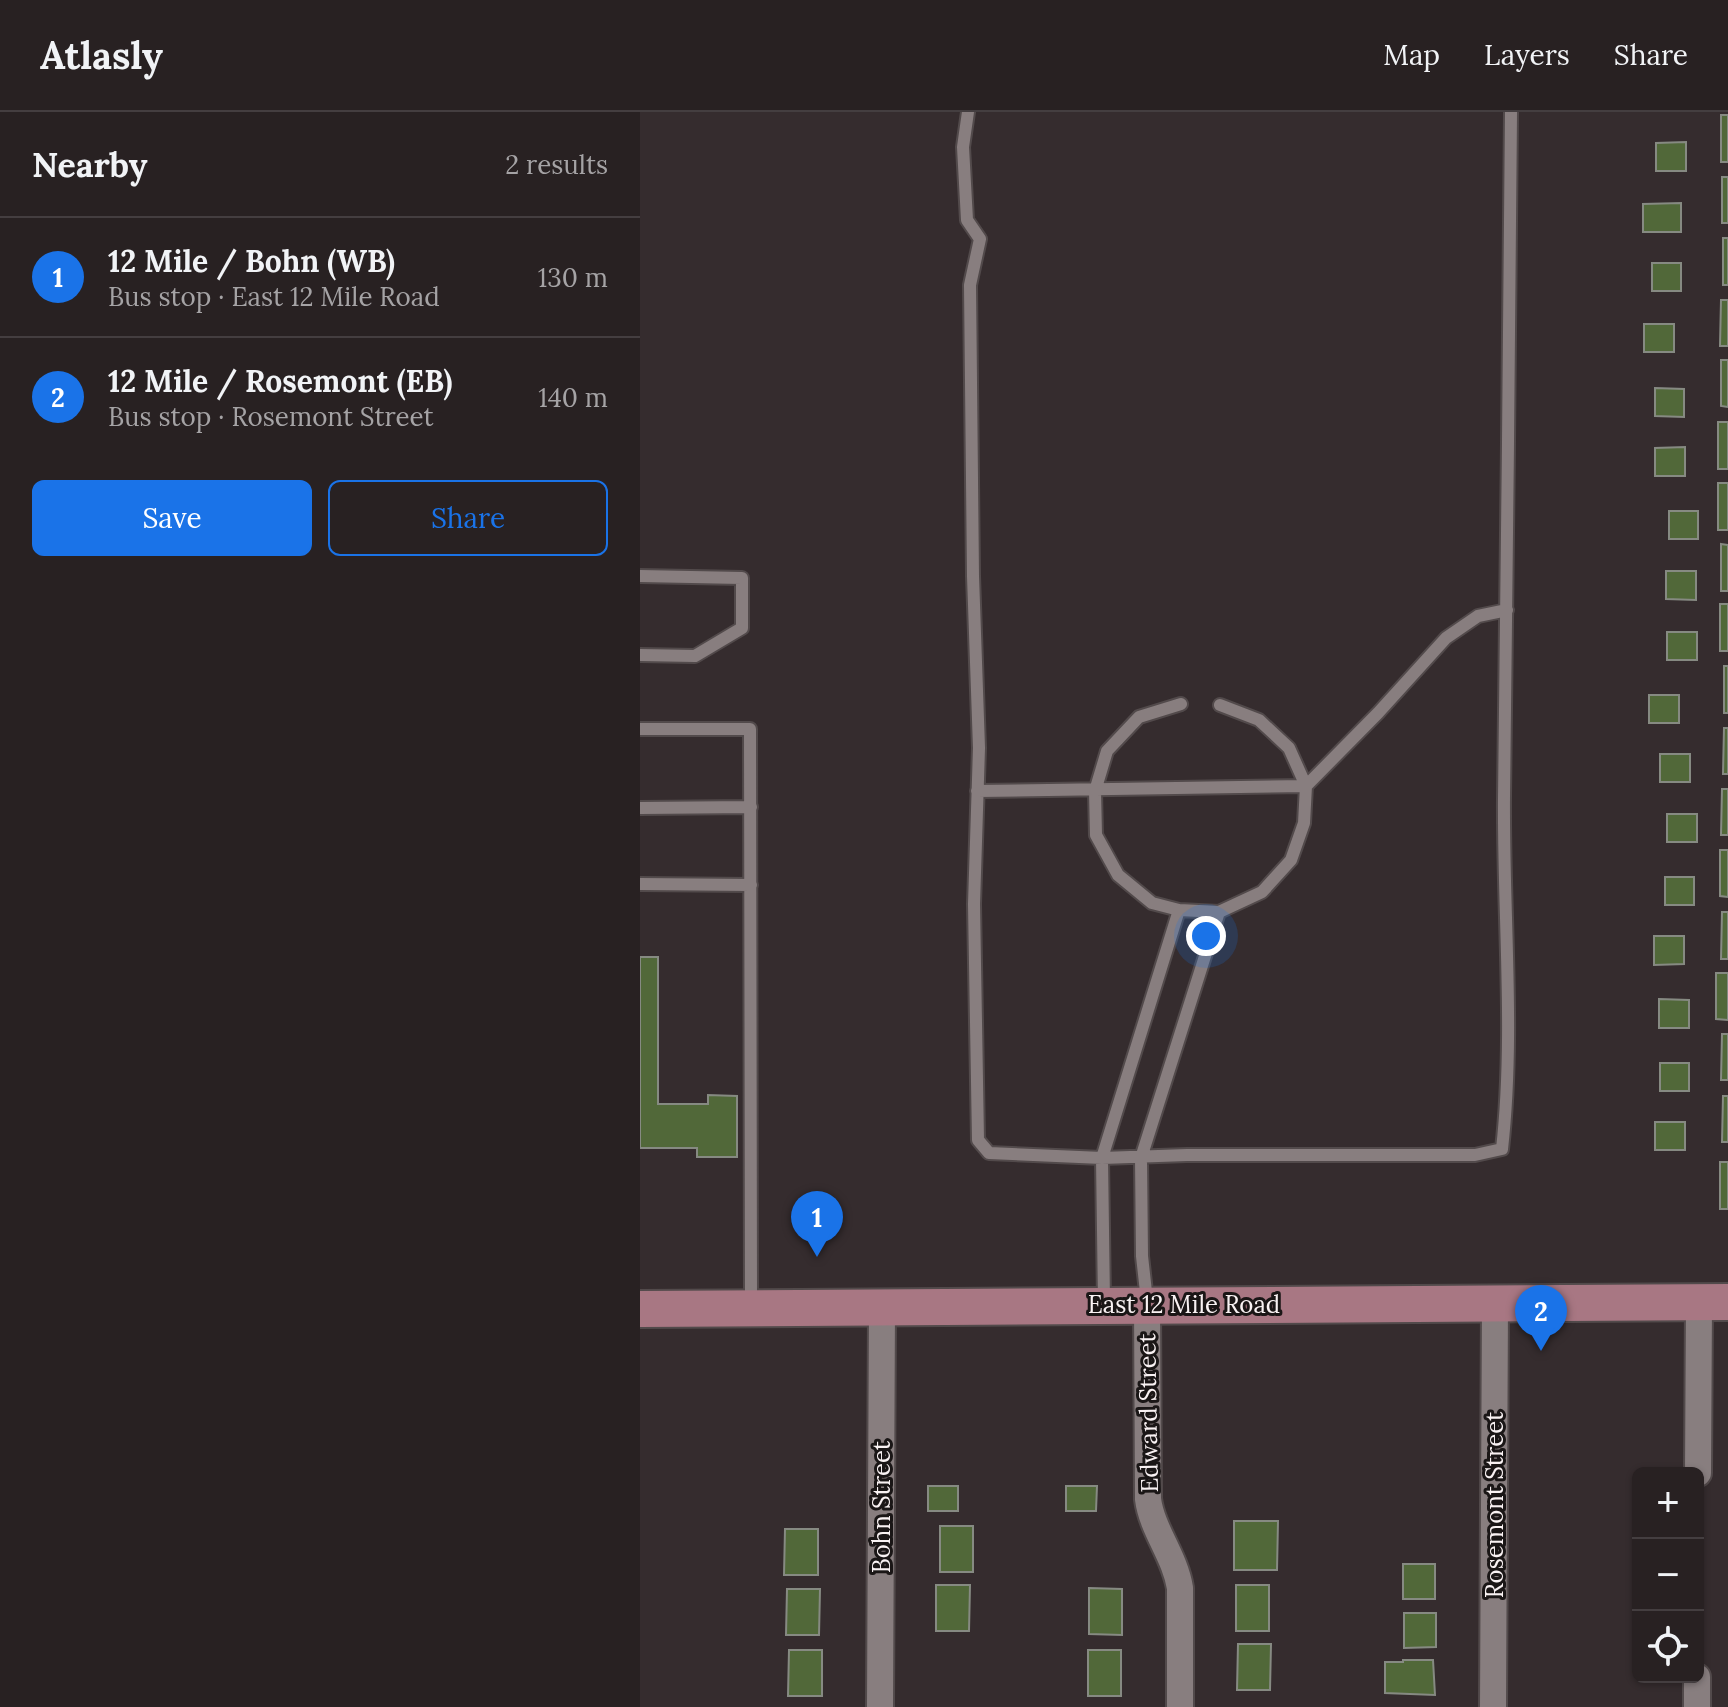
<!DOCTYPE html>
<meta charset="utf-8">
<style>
body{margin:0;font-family:Lora,serif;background:#30292a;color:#f1f3f6}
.controls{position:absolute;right:24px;bottom:24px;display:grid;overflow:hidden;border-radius:12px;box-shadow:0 2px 6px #0004}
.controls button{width:72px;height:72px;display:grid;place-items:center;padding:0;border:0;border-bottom:2px solid #443e40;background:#282122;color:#f1f3f6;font:40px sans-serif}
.you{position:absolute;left:566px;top:824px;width:28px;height:28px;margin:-20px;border:6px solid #fff;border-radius:50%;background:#1a73e8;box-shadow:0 0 0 12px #1a73e833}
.badge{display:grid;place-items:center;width:52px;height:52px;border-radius:50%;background:#1a73e8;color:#fff;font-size:26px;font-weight:700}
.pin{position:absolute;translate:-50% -66px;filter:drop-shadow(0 2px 4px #0008)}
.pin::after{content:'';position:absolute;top:42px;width:28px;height:24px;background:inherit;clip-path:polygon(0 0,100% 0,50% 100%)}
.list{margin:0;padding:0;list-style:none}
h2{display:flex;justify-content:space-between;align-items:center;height:104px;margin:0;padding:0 32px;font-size:34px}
h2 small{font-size:26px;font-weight:400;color:#a5a3a5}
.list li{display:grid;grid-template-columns:52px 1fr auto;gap:24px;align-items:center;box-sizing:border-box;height:120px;padding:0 32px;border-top:2px solid #443e40}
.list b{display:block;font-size:30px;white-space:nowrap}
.list p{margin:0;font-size:26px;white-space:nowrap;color:#a5a3a5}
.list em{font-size:26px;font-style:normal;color:#a5a3a5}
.actions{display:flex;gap:16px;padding:24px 32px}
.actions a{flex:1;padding:18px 0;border:2px solid #1a73e8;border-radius:12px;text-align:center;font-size:28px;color:#1a73e8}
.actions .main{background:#1a73e8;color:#fff}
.icon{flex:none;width:44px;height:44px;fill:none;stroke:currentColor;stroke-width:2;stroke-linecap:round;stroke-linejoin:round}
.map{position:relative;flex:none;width:1088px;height:1595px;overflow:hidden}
header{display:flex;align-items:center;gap:48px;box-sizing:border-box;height:112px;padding:0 40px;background:#282122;border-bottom:2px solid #443e40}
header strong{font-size:38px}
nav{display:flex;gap:44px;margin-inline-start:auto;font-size:28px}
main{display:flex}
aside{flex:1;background:#282122}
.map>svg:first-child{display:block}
.building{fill:#516839;stroke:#868a82;stroke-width:2}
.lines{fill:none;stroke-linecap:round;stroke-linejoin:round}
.lane-casing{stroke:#524a4b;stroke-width:16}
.street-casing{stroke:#524a4b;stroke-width:30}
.secondary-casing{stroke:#524a4b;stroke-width:40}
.lane{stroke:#887e7f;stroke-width:12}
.street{stroke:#887e7f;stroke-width:26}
.secondary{stroke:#a87783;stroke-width:36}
.labels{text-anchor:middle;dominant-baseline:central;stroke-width:6;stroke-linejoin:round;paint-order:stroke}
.street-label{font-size:24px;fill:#f9f2f3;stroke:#1a1616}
</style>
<header>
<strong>Atlasly</strong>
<nav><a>Map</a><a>Layers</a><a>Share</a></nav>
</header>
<main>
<aside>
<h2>Nearby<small>2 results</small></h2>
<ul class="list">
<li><span class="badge">1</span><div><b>12 Mile / Bohn (WB)</b><p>Bus stop · East 12 Mile Road</p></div><em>130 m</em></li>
<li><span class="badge">2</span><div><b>12 Mile / Rosemont (EB)</b><p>Bus stop · Rosemont Street</p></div><em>140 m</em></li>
</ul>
<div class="actions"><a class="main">Save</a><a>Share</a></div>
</aside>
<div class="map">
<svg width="1088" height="1595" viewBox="0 0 1088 1595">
<rect width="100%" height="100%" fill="#352c2e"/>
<path class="building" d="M1081 3H1088V50H1081Z
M1046 30V59H1016V31Z
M1082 65H1088V111H1082Z
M1041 91V120H1003V92Z
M1083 126H1088V173H1083Z
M1012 151H1041V179H1012Z
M1081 188H1088V234H1080Z
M1004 212H1034V240H1004Z
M1081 248H1088V295L1081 294Z
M1015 276 1044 277V305L1015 304Z
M1078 310H1088V357H1078Z
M1045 335V364H1015V336Z
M1078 371H1088V418H1078Z
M1029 399H1058V427H1029Z
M1081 432 1088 433V479H1081Z
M1026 459H1056V488L1026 487Z
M1080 492H1088V539H1080Z
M1027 520H1057V548H1027Z
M1084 554H1088V601H1084Z
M1009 583H1039V611H1009Z
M1084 616H1088V662H1083Z
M1020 642H1050V670H1020Z
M1082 677H1088V723H1081Z
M1027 702H1057V730H1027Z
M1080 738H1088V785L1080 784Z
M1025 765H1054V793H1025Z
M1082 800H1088V847H1081Z
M1014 824H1044V852L1014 853Z
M0 845H18V992H68V983L97 984V1045H57V1036H0Z
M1076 861H1088V908L1076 907Z
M1019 887 1049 888V916H1019Z
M1082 922H1088V968H1081Z
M1020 951H1049V979H1020Z
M1083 984H1088V1030H1082Z
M1015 1010H1045V1038H1015Z
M1080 1050H1088V1097H1080Z
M288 1374H318V1399H288Z
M426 1374H457L456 1399H426Z
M594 1409H638L637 1458H594Z
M300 1414H333V1460H300Z
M145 1417H178V1463H144Z
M763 1452H795V1487H763Z
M296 1473H330L329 1519H296Z
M596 1473H629V1519H596Z
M449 1476 482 1477V1523L449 1522Z
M147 1477H180L179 1523H146Z
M764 1501H796V1535L764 1536Z
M598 1532H631L630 1578H597Z
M149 1538H182V1584H148Z
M448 1538H481V1584H448Z
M763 1548H793L795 1583 745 1581V1550H763Z"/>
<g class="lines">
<g class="lane-casing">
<path id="lane" d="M328 0 323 35 327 108 340 127 330 173 333 464 339 636 334 792 338 1028 349 1041 462 1046 547 1043H835L862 1037C875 921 863 803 864 686 866 457 870 229 871 0
M0 464 102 466V516L55 544 0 543
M541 592 499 605 467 639 455 679 456 723 478 763 512 791 539 798 579 800 622 780 651 748 664 711 666 674 649 636 619 608 580 593
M0 617H110L111 1193
M337 679 666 674 738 601 806 526 838 504 867 498
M0 696 111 695
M0 772 111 773
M507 1189 502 1144 501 1046 579 800
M464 1190 462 1046 539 798"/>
</g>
<g class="street-casing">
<path id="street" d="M507 1192 508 1387C512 1418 535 1444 540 1476V1595
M1058 1361 1059 1190
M240 1595 242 1194
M853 1595 855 1191
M1057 1595V1565"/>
</g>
<g class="secondary-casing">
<path id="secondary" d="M0 1197 1088 1190"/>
</g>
<use href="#lane" class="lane"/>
<use href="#street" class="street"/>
<use href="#secondary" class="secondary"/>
</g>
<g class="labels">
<g class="street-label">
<text x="544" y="1192">East 12 Mile Road</text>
<text transform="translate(508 1301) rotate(-91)">Edward Street</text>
<text transform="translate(854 1393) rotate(-90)">Rosemont Street</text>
<text transform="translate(241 1395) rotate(-90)">Bohn Street</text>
</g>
</g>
</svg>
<div class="controls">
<button>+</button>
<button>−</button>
<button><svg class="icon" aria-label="locate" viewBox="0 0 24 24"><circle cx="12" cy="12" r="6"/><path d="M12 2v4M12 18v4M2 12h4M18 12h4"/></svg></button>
</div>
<div class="you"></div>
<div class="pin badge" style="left:177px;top:1145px">1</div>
<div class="pin badge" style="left:901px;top:1239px">2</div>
</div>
</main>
